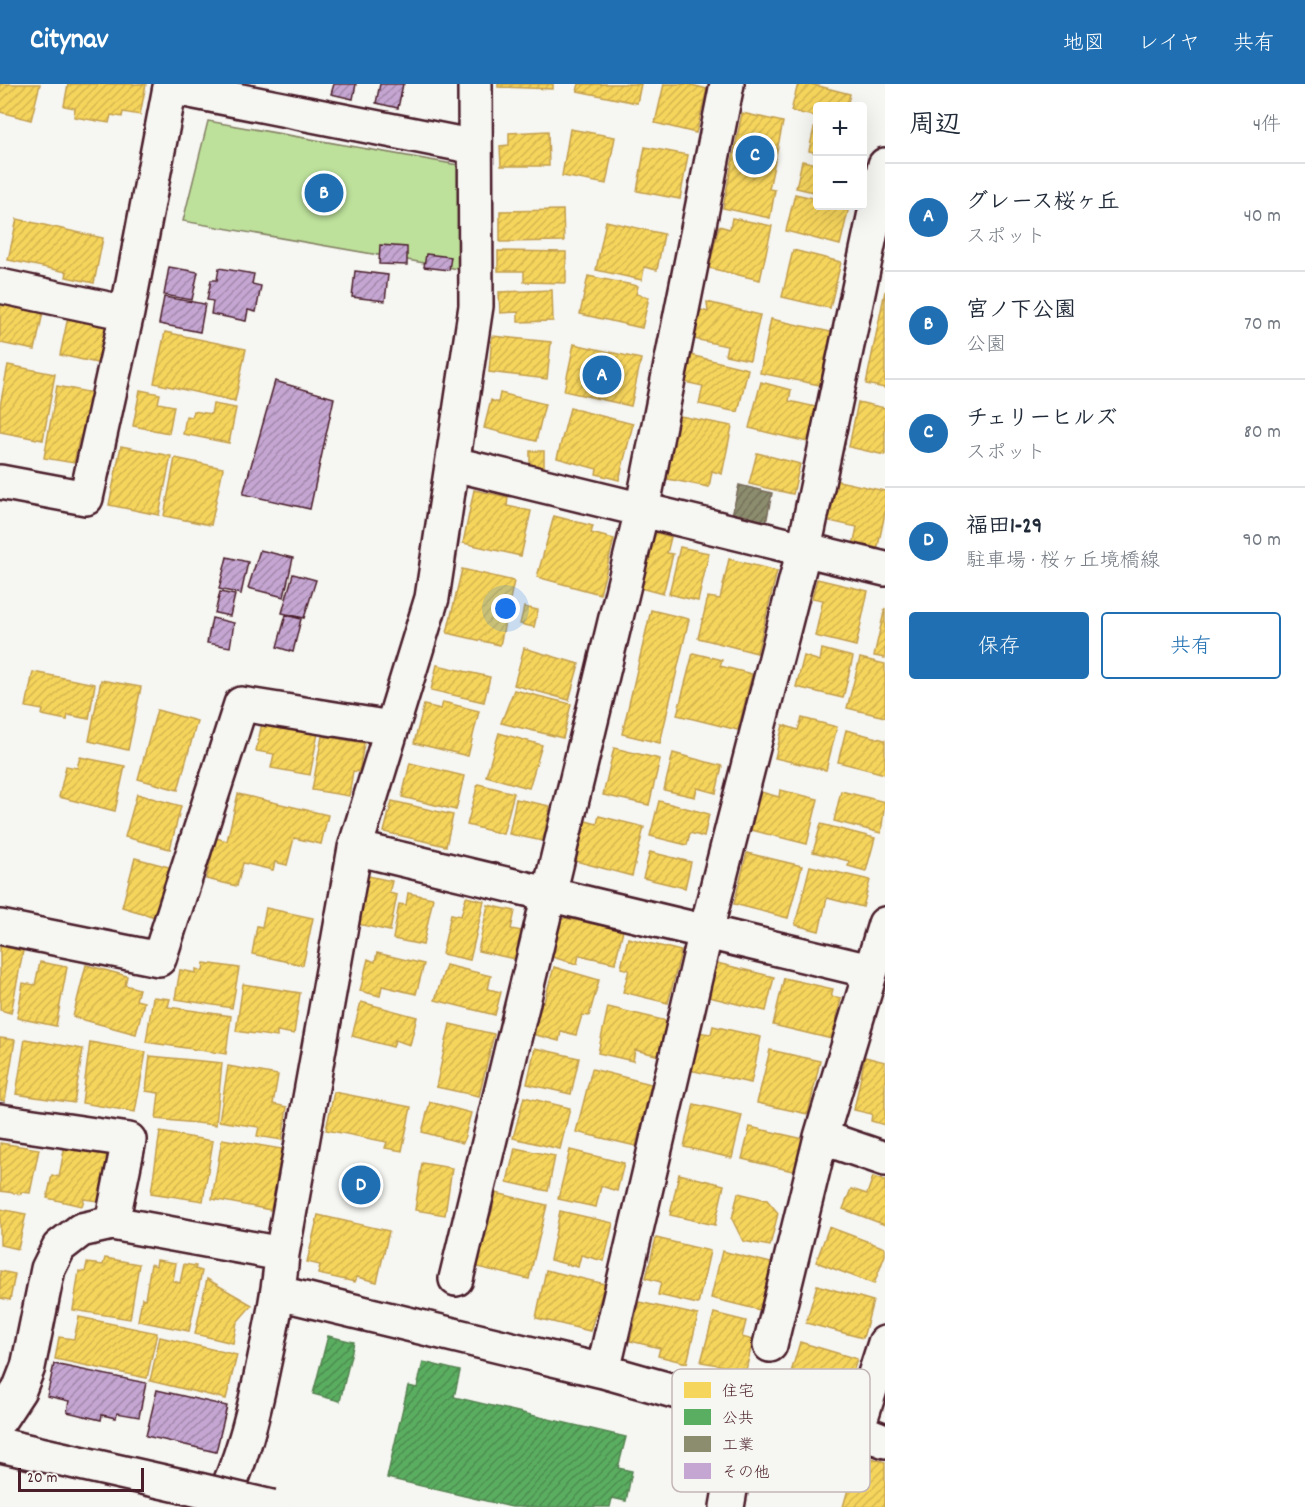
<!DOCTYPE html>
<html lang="ja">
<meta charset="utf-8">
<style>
body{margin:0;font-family:Dekko,"Klee One",sans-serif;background:#f6f6f7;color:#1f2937}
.controls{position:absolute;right:18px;top:18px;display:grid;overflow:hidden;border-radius:6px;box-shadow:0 6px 24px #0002}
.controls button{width:54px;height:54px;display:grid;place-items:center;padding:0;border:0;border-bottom:2px solid #e0e1e3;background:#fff;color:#1f2937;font:30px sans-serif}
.scale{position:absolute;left:18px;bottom:15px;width:126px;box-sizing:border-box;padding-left:6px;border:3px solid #4a1f2b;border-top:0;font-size:16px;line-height:21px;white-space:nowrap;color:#4a1f2b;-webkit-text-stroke:4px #f6f6f2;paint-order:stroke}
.you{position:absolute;left:506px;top:525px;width:21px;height:21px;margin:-15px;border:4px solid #fff;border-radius:50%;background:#1a73e8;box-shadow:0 0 0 9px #1a73e833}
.badge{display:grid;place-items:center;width:39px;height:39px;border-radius:50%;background:#1f6fb2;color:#fff;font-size:20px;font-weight:700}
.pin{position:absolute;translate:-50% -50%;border:3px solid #fff;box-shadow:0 2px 6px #0006}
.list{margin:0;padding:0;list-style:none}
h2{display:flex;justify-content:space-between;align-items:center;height:78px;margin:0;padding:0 24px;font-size:26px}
h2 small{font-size:20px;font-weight:400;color:#747a83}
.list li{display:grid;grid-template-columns:39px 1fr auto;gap:18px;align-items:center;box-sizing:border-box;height:108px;padding:0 24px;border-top:2px solid #e0e1e3}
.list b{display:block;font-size:22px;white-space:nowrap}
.list p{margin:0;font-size:20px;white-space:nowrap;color:#747a83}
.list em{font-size:20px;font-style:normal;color:#747a83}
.actions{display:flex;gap:12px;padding:18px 24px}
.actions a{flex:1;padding:14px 0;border:2px solid #1f6fb2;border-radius:6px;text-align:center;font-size:21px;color:#1f6fb2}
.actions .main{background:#1f6fb2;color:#fff}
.map{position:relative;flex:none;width:885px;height:1423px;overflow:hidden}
header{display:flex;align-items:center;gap:36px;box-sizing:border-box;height:84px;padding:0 30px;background:#1f6fb2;color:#fff}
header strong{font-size:28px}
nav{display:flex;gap:33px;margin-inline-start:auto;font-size:21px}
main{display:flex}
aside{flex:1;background:#fff}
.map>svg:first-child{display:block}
.green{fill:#bde19b;stroke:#848063;stroke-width:1.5}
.homes{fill:url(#homes-hatch);stroke:#c29e4d;stroke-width:1.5}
.public{fill:url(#public-hatch);stroke:#558351;stroke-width:1.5}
.industry{fill:url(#industry-hatch);stroke:#786b5a;stroke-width:1.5}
.building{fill:url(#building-hatch);stroke:#4a1f2b;stroke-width:1.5}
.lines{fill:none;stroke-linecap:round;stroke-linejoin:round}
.minor-casing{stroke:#4a1f2b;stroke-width:38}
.minor{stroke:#f6f6f2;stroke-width:33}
.minor-bridge-casing{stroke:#4a1f2b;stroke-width:38;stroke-linecap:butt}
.minor-bridge{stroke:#f6f6f2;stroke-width:33}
.key{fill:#f6f6f2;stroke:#c2b6b6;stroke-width:1.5}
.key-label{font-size:16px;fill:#4a1f2b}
</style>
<header>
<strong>Citynav</strong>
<nav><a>地図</a><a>レイヤ</a><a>共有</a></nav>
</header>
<main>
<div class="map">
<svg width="885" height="1423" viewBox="0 0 885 1423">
<defs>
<pattern id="homes-hatch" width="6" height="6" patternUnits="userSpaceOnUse" patternTransform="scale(1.5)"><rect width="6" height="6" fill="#f6d55c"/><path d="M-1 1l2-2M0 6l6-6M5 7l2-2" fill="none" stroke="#d4b650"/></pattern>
<pattern id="public-hatch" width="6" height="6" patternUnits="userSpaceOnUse" patternTransform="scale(1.5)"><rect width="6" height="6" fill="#5aae61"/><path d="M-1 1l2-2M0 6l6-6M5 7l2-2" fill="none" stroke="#4c8d50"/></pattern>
<pattern id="industry-hatch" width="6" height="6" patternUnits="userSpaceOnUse" patternTransform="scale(1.5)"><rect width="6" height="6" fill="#8c8c6e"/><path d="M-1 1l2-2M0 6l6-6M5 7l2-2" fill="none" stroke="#74725b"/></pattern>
<pattern id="building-hatch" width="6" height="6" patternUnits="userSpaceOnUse" patternTransform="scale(1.5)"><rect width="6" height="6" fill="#c5a6d2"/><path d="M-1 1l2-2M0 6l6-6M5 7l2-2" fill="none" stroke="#a287ab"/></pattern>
</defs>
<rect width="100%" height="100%" fill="#f6f6f2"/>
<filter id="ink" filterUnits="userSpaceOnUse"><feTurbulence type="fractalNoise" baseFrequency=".0167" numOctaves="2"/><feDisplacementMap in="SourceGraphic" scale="12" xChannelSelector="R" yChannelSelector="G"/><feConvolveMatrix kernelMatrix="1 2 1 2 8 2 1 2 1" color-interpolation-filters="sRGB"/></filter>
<g filter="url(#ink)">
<path class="green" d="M208 37 458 81 459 185 183 137Z"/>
<path class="homes" d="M0 0H40L31 36 0 28Z
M68 0H146L140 31 123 28 122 33 111 31 109 39 74 33 75 24 64 22Z
M498 0H553V5L498 3Z
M579 0H641L637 19 577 7Z
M664 0H688L707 5 696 49 655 39Z
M798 0H811L850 10 847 22H818V33L791 27Z
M742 29 783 38 769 105 775 106 770 134 723 124Z
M814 44 818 45V69L809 67Z
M570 45 615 53 606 100 562 92Z
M548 47 549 82H501L500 62 509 61V49Z
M645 63 688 71 680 115 637 107Z
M802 77 818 80V109L796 104Z
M795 110 818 115V122L849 123 840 161 786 147Z
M563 126 564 157 500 158V127Z
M732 134 772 142 760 196 709 184 719 142 730 145Z
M17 135 103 154 94 199 66 193 67 188 8 176Z
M606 137 664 150 657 186 644 183 642 196 596 186Z
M793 166 841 178 830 224 782 213Z
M498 167 566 168V199L524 198V187H498Z
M588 192 638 202 636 210 649 213 642 244 580 230Z
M552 206 553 237 518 238V228L500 229 499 208Z
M885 207V304L866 300Z
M707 218 760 231 750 276 725 271 727 262 694 255 701 226 708 228Z
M0 219 43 228 35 266 0 259Z
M68 233 110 241 102 280 60 271Z
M771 235 831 248 820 301 760 289Z
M165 248 246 265 235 317 154 299Z
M492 252 551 258 547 295 489 288Z
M574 260 641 275 631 322 564 307Z
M690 271 748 285 738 328 699 320 703 302 684 298Z
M8 281 55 290 43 356 0 348V322Z
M761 298 791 306 789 317 816 323 808 358 749 344Z
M57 302 93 309 88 342 84 341 81 356 79 355 74 379 44 374Z
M140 306 160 310 158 319 174 322 169 349 133 342Z
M500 309 545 320 536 357 484 344 491 316 498 319Z
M858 318 885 324V371L849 363Z
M213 320 236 324 229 359 183 350 186 332 192 333 194 327 211 330Z
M570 324 633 340 619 396 596 390 597 385 557 374Z
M675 331 732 342 722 390 712 387 709 403 662 394Z
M121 362 171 372 159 431 109 421Z
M530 367H544V384H530Z
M757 369 800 380 793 410 749 400Z
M175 374 223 384 211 441 164 432Z
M834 396 885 407V429L877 467 853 462 857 443 825 436Z
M474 406 508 413 507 422 531 427 521 472 463 459Z
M554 432 593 442 591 449 614 455 600 510 537 493Z
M654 448 671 453 667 469 673 470 663 510 640 504Z
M680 463 709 469 698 517 669 510Z
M729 475 777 487 757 569 698 554 708 513 720 515Z
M462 485 514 497 500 561 447 549Z
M817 495 868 507 856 562 815 552 823 516 812 514Z
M524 523 538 526 534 543 520 540Z
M885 524V574L874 572Z
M651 526 689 535 660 659 622 650Z
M524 564 579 580 569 616 514 601Z
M822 565 853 573 843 614 796 603 804 572 820 577Z
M693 569 722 576 720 582 752 590 738 646 677 631Z
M860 574 885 580V633L847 624Z
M437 581 490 593 484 618 431 606Z
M33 588 95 600 89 635 68 631 67 636 42 631 43 626 26 623Z
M101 596 141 603 128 666 89 657Z
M514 606 571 620 563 654 501 639Z
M443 618 479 627 468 672 414 659 424 621 441 625Z
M157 626 197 637 178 706 138 695Z
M802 634 837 643 826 686 775 674 783 641 798 646Z
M262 639 318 649 310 691 271 684 274 670 256 667Z
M846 646 885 656V690L838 678Z
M499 649 542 661 529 704 486 692Z
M322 652 364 659 359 688 353 687 349 712 312 706Z
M614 664 660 675 649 721 603 711Z
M673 669 722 682 716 709 697 704 695 713 664 706Z
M80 673 125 682 115 727 59 713 66 682 77 684Z
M410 679 464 692 456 726 402 713Z
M478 700 514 709 503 750 467 741Z
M780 706 818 715 807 760 751 746 761 708 779 713Z
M841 707 885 718 881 749 834 737Z
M137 710 181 722 170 765 125 753Z
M238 710 328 731 321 760 294 754 287 781 275 778 273 786 243 779 237 802 206 795 216 754 227 757Z
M516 715 550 722 543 757 509 750Z
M392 717 453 731 446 762 384 748Z
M659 717 709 730 704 753 690 749 687 761 650 752Z
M599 732 644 743 632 792 572 776 582 736 597 740Z
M821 740 875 754 866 787 848 782 849 777 813 768Z
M650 768 691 778 685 804 643 794Z
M747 769 802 782 788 834 734 820Z
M135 774 169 783 155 833 122 823Z
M810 782 870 796 863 823 827 814 819 847 795 841Z
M368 792 392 797 389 809 397 811 390 847 358 840Z
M408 809 433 814 423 861 393 855 399 820 406 821Z
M466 813 484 817 470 876 442 870 451 830 461 832Z
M488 821 515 827 511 845 522 847 515 875 478 867Z
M266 824 313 834 303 881 252 870 257 842 262 843Z
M565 834 623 846 615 879 579 871 577 880 548 872 554 840Z
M628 854 681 867 668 919 623 908 629 886 621 884Z
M0 862 23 867 11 929 0 926Z
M377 869 424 880 416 910 382 902 380 912 360 907 368 875 375 878Z
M40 878 67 883 56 942 17 934 23 899 35 901Z
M713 878 774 893 766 927 705 912Z
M204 879 239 884 232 924 175 915 180 886 196 889V885L203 887Z
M86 881 127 892 125 901 139 905 136 916 144 918 136 950 73 933Z
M446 881 491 892 488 905 501 908 495 931 435 916Z
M554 883 599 896 589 932 582 931 576 951 561 947 559 957 528 949 536 916 544 918Z
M784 894 833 905 831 912 841 914 832 955 773 941Z
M243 900 300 909 294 950 277 947V953L236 947Z
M153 913 170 915 168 923 231 932 226 970 146 958Z
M361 918 417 933 410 961 395 956 393 963 352 952Z
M608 923 667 937 660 972 635 966 633 977 598 969Z
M450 940 494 950 479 1012 436 1003Z
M713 942 761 953 751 999 689 986 697 948 711 950Z
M0 954 15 956 5 1017 0 1016Z
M25 955 83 965 74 1019 16 1010Z
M90 958 146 968 135 1028 82 1019Z
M535 964 579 974 571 1010 527 1000Z
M770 966 820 977 808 1030 757 1019Z
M150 972 222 979 216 1041 156 1035 159 1009 146 1007Z
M865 973 885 978V1041L871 1037 872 1030 854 1026Z
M228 982 278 991 273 1020 287 1023 282 1056 257 1052 259 1043 219 1037Z
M592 985 651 1000 636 1062 576 1048Z
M334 1008 411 1023 402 1067 385 1064 387 1058 326 1046Z
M524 1013 570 1024 560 1065 513 1054Z
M430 1018 471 1029 463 1059 422 1048Z
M694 1020 742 1031 732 1074 684 1063Z
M750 1043 804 1055 797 1088 742 1075Z
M160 1048 213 1057 203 1117 151 1109Z
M222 1055 282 1065 271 1126 212 1115Z
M0 1059 39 1065 30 1109 21 1108V1110L0 1107Z
M65 1061 108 1070 98 1117 84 1115 82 1122 47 1114 52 1091 59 1093Z
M515 1064 555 1072 548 1107 507 1098Z
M570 1066 624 1079 617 1107 601 1102 596 1123 558 1115Z
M422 1079 452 1084 445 1131 415 1126Z
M679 1090 724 1101 715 1141 670 1131Z
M873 1093 885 1097V1141L843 1125 851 1105 867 1110Z
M496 1109 547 1121 529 1195 473 1182 485 1129 491 1131Z
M738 1109 767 1116 778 1129 770 1162 743 1157 732 1135Z
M0 1125 26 1130 18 1165 0 1161Z
M560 1127 613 1139 604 1177 581 1171 578 1183 550 1176Z
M318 1131 389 1147 377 1198 357 1193 355 1198 318 1190 320 1181 307 1178Z
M829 1143 885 1164V1171L874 1200 816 1178Z
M656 1154 710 1167 698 1220 658 1211 661 1198 646 1194Z
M722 1167 771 1179 760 1226 711 1214Z
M105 1174 139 1180 130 1235 73 1226 79 1187 85 1188 87 1179 103 1181Z
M157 1176 176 1179 173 1197 180 1199 184 1180 196 1182 195 1185 202 1187 189 1247 138 1237 142 1214 145 1215 151 1180 156 1182Z
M546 1186 605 1200 590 1247 536 1234Z
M0 1187 15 1190 10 1216 0 1214Z
M207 1195 252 1221 237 1238 233 1259 195 1250Z
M817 1201 873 1217 863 1254 806 1239Z
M639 1218 698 1231 687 1279 658 1272 660 1264 630 1257Z
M714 1229 746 1237 742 1253 753 1256 746 1286 701 1278Z
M79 1233 157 1249 147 1294 55 1275 59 1253 74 1255Z
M160 1253 237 1271 226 1315 150 1297Z
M800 1258 857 1275 844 1319 787 1302Z
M858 1370 885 1378V1423H843Z"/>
<path class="public" d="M328 1252 354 1258 340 1317 313 1310Z
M423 1278 460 1287 454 1313 626 1353 618 1384 632 1387 626 1417 612 1414 610 1423H512L387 1394 408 1302 417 1304Z"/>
<path class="industry" d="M739 401 772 409 766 439 732 431Z"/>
<path class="building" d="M334 0H356L353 15 331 10Z
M380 0H405H403L398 24 376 19Z
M380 161 407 163V181L379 180Z
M426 170 451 173 449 186 424 183Z
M169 183 198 188 192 216 164 211Z
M219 184 254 190 252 200 261 202 256 228 248 226 246 237 211 230 213 217 207 216 211 196H217Z
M355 187 388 191 385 217 352 213Z
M164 213 205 220 200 248 159 240Z
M275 297 334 314 310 425 243 410Z
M260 466 293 474 284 513 248 504Z
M227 473 248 478 241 510 219 505Z
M293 490 316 496 304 534 282 529Z
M220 508 235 511 230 532 215 529Z
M286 531 301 535 293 568 277 563Z
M212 534 234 539 230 563 207 559Z
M54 1280 146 1299 139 1333 117 1329 116 1334 102 1331 101 1336 67 1328 69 1317 47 1312Z
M157 1306 227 1322 216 1368 146 1352Z"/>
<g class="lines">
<g class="minor-casing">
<path id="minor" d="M0 202 127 229
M454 380 885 485
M0 398 86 414 127 229 170 3 475 63
M355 764 870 887
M0 843 159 875 241 620 391 644
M0 1037 129 1056 112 1139
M821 1053 885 1075
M456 1195 642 426 727 0
M279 1209 603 1287 744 1327 727 1423
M885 1259 857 1346 885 1357
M770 1261 821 1053 885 840
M603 1287 706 847 804 465 885 81
M0 1335 19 1306 28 1283 48 1185 59 1163 81 1146 112 1139 282 1170
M0 1361 182 1402
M219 1423C242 1378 253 1332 263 1283 271 1245 279 1209 282 1170L355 764 432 514 476 222 475 0"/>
</g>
<use href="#minor" class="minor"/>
<g class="minor-bridge-casing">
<path id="minor-bridge" d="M182 1402 272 1423"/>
</g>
<use href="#minor-bridge" class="minor-bridge"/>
</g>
</g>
<rect x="672" y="1285" width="198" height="123" rx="9" class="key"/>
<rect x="684" y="1298" width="27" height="16" fill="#f6d55c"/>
<rect x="684" y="1325" width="27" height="16" fill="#5aae61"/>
<rect x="684" y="1352" width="27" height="16" fill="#8c8c6e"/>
<rect x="684" y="1379" width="27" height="16" fill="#c5a6d2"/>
<g class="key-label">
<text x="722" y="1312">住宅</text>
<text x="722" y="1339">公共</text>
<text x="722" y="1366">工業</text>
<text x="722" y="1393">その他</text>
</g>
</svg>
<div class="controls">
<button>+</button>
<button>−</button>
</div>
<div class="scale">20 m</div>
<div class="you"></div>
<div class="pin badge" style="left:602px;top:291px">A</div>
<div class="pin badge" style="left:324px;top:109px">B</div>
<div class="pin badge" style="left:755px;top:71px">C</div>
<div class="pin badge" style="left:361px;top:1101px">D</div>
</div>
<aside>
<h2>周辺<small>4件</small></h2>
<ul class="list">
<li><span class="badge">A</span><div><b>グレース桜ヶ丘</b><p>スポット</p></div><em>40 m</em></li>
<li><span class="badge">B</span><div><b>宮ノ下公園</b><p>公園</p></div><em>70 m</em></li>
<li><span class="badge">C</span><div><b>チェリーヒルズ</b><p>スポット</p></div><em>80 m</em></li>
<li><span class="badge">D</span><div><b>福田1-29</b><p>駐車場 · 桜ヶ丘境橋線</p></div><em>90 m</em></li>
</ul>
<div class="actions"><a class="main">保存</a><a>共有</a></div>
</aside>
</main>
